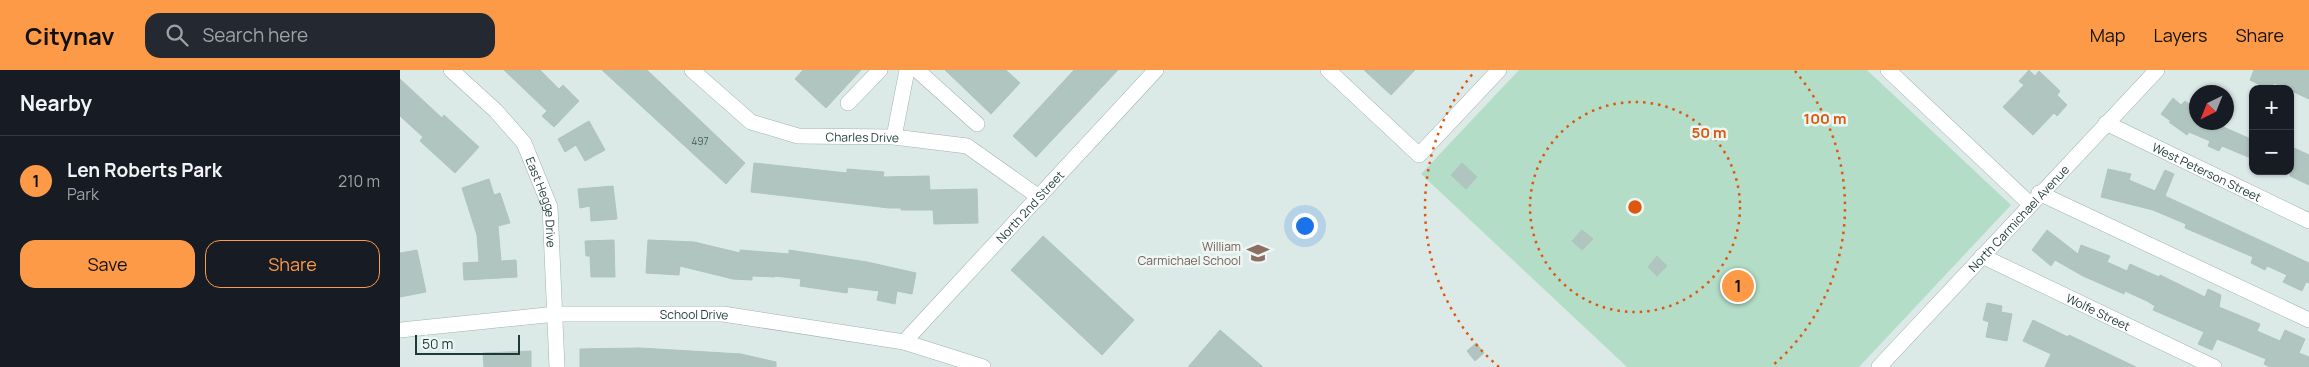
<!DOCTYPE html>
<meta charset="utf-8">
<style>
body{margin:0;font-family:Manrope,sans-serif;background:#242831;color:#f1f3f6}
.controls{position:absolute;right:15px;top:15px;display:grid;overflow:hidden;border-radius:10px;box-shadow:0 1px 4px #0004}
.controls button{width:45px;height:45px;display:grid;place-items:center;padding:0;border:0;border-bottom:1px solid #363941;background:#171b24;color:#f1f3f6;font:25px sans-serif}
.compass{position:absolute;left:1789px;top:15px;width:45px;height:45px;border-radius:50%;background:#171b24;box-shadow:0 1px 4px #0004;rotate:223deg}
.scale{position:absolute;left:15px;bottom:12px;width:105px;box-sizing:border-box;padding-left:5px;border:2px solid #1d3a38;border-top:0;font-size:14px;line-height:18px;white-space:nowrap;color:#1d3a38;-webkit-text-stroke:4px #ecf7f4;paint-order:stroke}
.you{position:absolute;left:904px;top:155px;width:18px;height:18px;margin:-12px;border:4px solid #fff;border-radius:50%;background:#1a73e8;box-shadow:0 0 0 8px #1a73e833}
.badge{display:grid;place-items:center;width:32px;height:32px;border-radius:50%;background:#fd9a47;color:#111;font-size:16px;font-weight:700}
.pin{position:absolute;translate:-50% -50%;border:2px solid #fff;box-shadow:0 1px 5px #0006}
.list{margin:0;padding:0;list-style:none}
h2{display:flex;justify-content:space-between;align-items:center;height:65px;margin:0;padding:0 20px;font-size:21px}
h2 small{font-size:16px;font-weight:400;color:#9ea1a6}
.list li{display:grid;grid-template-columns:32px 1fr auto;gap:15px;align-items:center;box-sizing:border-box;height:90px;padding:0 20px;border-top:1px solid #363941}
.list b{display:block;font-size:19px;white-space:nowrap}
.list p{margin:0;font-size:16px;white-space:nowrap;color:#9ea1a6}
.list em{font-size:16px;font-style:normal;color:#9ea1a6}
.actions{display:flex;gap:10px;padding:15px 20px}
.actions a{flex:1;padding:11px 0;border:1px solid #fd9a47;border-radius:15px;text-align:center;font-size:18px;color:#fd9a47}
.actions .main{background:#fd9a47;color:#111}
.icon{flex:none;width:28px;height:28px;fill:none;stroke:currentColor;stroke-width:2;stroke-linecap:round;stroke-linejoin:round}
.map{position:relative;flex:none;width:1909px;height:297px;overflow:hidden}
header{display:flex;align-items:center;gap:30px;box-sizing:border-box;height:70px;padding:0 25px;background:#fd9a47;color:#111}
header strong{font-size:24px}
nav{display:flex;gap:28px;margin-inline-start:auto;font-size:18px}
.search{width:350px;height:45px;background:#242831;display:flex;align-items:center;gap:12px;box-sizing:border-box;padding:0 18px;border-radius:15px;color:#9ea1a6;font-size:19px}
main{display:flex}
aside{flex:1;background:#171b24}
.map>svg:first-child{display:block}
.green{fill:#b3ddc7}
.building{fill:#b1c5c0;stroke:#aec4bf}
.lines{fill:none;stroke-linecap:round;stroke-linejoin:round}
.minor-casing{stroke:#9fb2af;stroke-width:16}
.minor{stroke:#fff;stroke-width:15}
.ring{fill:none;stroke:#de570e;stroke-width:2.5;stroke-dasharray:2.5 5}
.labels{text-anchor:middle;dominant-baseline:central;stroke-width:5;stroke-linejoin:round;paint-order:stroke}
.number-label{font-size:10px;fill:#425d5a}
.street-label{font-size:12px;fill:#1d3a38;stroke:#ecf7f4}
.education-label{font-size:12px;fill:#785e54;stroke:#ecf7f4;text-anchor:end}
.centre{fill:#de570e;stroke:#ecf7f4;stroke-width:2.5}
.ring-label{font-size:15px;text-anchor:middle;font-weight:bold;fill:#de570e;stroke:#ecf7f4;stroke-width:5;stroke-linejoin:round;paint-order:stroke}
</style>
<header>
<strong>Citynav</strong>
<div class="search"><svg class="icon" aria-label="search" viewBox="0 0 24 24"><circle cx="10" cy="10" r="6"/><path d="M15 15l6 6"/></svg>Search here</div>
<nav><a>Map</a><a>Layers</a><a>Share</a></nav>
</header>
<main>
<aside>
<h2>Nearby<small></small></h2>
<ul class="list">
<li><span class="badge">1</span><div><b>Len Roberts Park</b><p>Park</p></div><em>210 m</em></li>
</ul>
<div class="actions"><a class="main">Save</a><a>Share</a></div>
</aside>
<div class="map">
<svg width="1909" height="297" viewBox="0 0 1909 297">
<rect width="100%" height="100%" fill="#dceae7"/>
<path class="green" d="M1119 0H1467L1611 135 1459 297H1227L1021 104Z"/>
<path class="building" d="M104 0H140L159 19 163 15 179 31 154 57 142 46 147 41Z
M202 0H247L345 93 326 114Z
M403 0H461L426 38 395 9Z
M545 0H606L620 13 591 44Z
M674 0H718L636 87 613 66Z
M964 0H1015L991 25Z
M1629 0 1635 6 1639 1 1660 21 1657 25 1667 35 1657 46 1654 43 1633 65 1603 37 1624 15 1619 11Z
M1854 0H1909V29L1874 13 1871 19H1869L1850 10Z
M0 9 42 48 44 45 79 77 55 103 20 71 23 67 0 46Z
M1773 28 1781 35 1785 31 1796 40V52H1812L1853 70V89L1822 76 1819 81 1808 76 1810 71 1789 62 1787 65 1769 52H1772L1761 44Z
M189 51 205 80 185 91 176 75 165 82 158 69Z
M1890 76 1909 85V115L1890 106Z
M354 93 447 103V99L484 102 483 107 529 106 530 120 577 119 578 153 534 154 533 140H501V138H489L351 122Z
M1062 93 1077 107 1066 119 1051 105Z
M1708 99 1731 104 1729 110 1755 121 1765 100 1774 104 1765 126 1909 193V213L1906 212 1902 221 1883 212 1887 205 1867 196 1865 200 1851 193 1853 187 1785 158 1786 154 1753 140 1701 127Z
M89 109 94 125 100 123 110 153 98 156 101 191 116 190 117 207 64 210 63 193 79 192 77 165 62 118Z
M213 116 217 149 191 151 190 136 180 138 178 119Z
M1182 160 1193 169 1182 180 1172 171Z
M1647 160 1678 184 1681 175 1710 186 1707 192 1727 201 1730 194 1759 207 1760 205 1805 227 1808 219 1821 225 1819 237 1860 254 1857 261 1880 271 1885 260 1905 269 1899 283 1909 287V297H1870L1864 294 1866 289 1817 269 1812 280 1798 274 1804 262 1753 240 1755 236 1747 231 1725 221 1724 224 1683 206 1655 190 1651 196 1632 180Z
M643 166 734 250 702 285 611 200Z
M214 170 215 207H191L190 186H186L185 171Z
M248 170 294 172 340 183V180L389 184V180L467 192 516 203 512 224 497 221 495 234 477 230 479 221 448 217 447 223 400 216 401 209 375 206V207L352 206V210L333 209 280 196 279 205 246 203Z
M17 180 26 222 0 227V183Z
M1257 186 1267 196 1257 206 1248 197Z
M1587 233 1602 236 1601 242 1612 244 1607 271 1586 267 1589 252 1583 250Z
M1633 250 1668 267 1669 265 1736 297H1645L1651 284 1623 271Z
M820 260 863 297H788Z
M1076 273 1084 283 1075 291 1067 281Z
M240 278 341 284 376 292V297H180V279Z
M131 281V297H84L83 283Z"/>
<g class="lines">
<g class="minor-casing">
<g id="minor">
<path id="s1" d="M51 0 96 41 124 73 150 137 157 297"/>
<path id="s2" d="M292 0 351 52 398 66 494 67 567 76 639 127"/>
<path d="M517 0 577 54"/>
<path d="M928 0 1019 85 1099 0"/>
<path d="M1488 0 1630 134"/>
<path d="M448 33 480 0"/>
<path id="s3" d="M1706 53 1909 151"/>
<path d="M494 67 507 0"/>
<path d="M1639 123 1909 250"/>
<path id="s4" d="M1582 186 1814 297"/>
<path id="s5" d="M0 260 156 244H323L504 272 583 297"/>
<path id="s6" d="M504 272 756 0"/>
<path id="s7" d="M1479 297 1757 0"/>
</g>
</g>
<use href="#minor" class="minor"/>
</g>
<g class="ring">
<circle cx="1235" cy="137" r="105"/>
<path d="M1099 297A210 210 0 0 1 1075 1M1395 1A210 210 0 0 1 1371 297"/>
</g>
<defs>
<g id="school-bare" transform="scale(1.725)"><path d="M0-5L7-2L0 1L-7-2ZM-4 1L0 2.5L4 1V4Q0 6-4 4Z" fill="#8d6e63" stroke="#ecf7f4" stroke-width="2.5" paint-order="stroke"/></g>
</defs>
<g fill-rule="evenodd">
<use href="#school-bare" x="858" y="183"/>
</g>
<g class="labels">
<g class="number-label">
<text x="300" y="71">497</text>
</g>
<g class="street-label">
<text stroke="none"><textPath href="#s2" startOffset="192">Charles Drive</textPath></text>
<text stroke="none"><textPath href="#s3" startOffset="112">West Peterson Street</textPath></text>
<text stroke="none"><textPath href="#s1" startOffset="166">East Hegge Drive</textPath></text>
<text stroke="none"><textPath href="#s6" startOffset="185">North 2nd Street</textPath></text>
<text stroke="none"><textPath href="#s7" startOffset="204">North Carmichael Avenue</textPath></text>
<text stroke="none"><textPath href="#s4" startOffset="129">Wolfe Street</textPath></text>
<text stroke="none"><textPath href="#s5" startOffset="295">School Drive</textPath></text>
</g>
<g class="education-label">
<text x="841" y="176">William<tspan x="841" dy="14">Carmichael School</tspan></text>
</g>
</g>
<circle cx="1235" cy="137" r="8" class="centre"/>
<g class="ring-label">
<text x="1425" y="54">100 m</text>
<text x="1309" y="68">50 m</text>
</g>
</svg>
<div class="controls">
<button>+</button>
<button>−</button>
</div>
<svg class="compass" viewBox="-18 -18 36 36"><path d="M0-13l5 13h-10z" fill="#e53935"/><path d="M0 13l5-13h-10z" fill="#9ea1a6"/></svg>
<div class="scale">50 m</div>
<div class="you"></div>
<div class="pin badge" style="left:1338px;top:216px">1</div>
</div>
</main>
